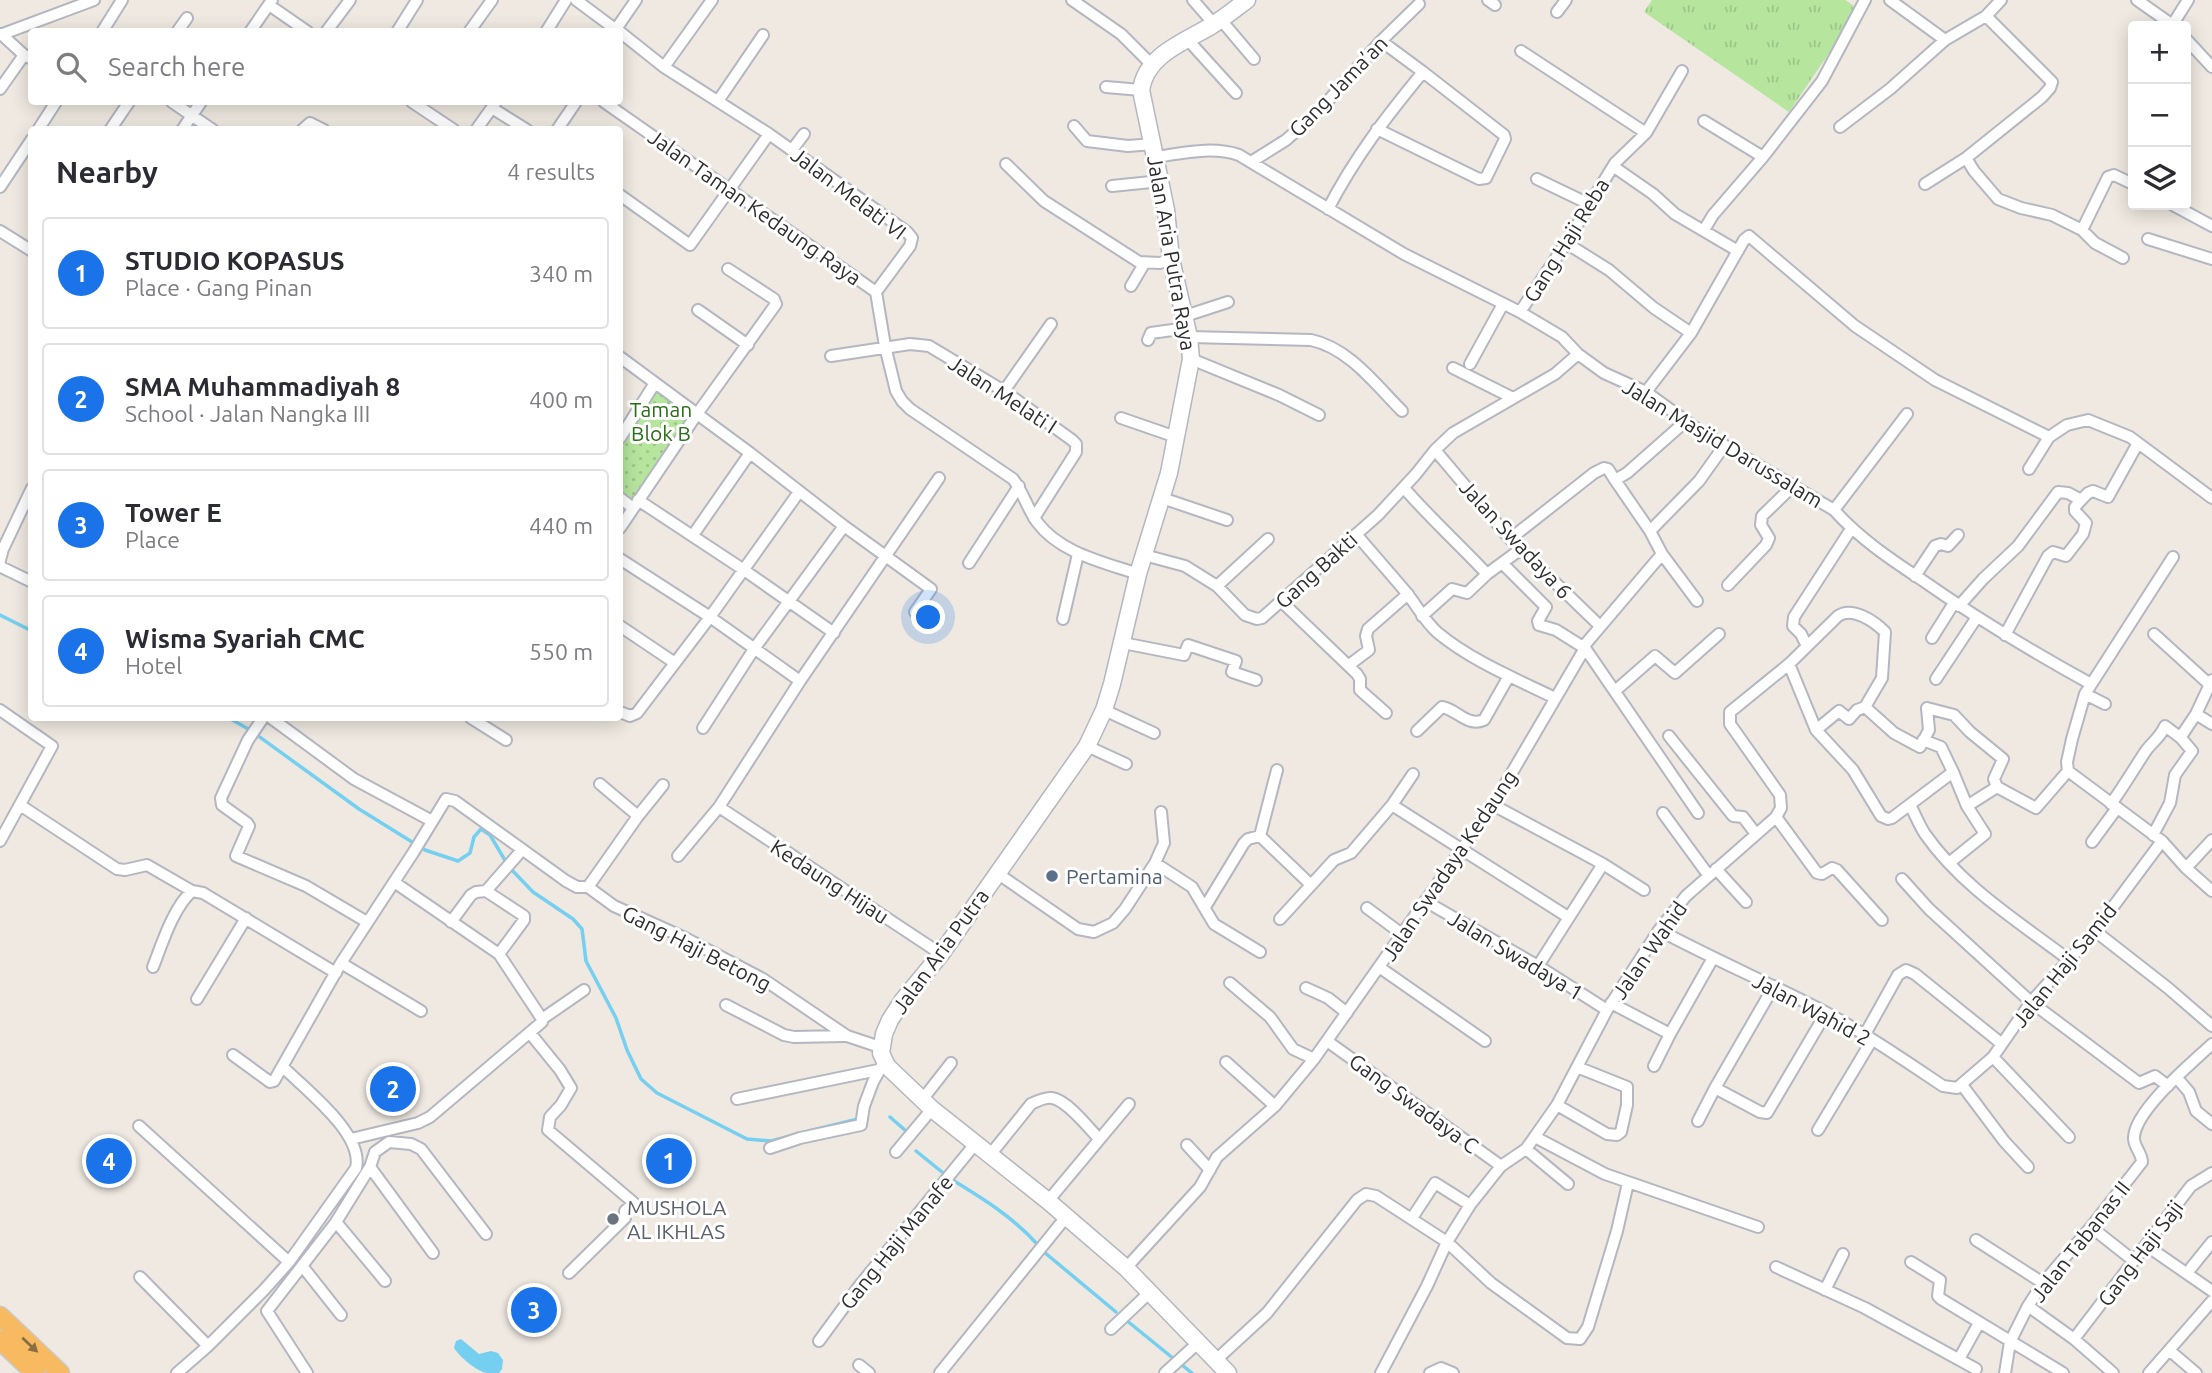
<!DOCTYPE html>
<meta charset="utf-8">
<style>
body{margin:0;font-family:Ubuntu,sans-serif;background:#f2f2f3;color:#2b2b33}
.controls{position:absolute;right:21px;top:21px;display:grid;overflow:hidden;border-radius:7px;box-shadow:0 4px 18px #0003}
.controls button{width:63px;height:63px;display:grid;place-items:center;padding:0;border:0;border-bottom:2px solid #e1e1e2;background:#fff;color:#2b2b33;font:35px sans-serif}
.you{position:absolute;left:929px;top:618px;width:24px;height:24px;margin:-18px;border:5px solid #fff;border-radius:50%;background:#1a73e8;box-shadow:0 0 0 10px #1a73e833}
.badge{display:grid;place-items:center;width:46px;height:46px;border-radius:50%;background:#1a73e8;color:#fff;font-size:23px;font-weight:700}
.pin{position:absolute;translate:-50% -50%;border:4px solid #fff;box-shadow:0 2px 7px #0006}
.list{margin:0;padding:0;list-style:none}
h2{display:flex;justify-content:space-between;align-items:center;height:91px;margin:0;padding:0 28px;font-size:30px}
h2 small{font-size:23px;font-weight:400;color:#7c7c81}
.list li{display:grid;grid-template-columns:46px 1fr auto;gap:21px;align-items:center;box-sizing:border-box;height:112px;margin:0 14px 14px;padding:0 14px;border:2px solid #e1e1e2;border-radius:7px}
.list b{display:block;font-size:26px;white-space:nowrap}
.list p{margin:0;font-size:23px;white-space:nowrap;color:#7c7c81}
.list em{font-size:23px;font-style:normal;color:#7c7c81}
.icon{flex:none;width:38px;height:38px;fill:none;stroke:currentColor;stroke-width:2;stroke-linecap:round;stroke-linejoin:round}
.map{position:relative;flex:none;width:2212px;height:1373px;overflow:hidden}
.search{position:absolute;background:#fff;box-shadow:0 4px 18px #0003;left:28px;top:28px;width:595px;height:77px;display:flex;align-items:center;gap:18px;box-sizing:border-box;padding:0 24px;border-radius:7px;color:#7c7c81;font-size:26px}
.panel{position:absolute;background:#fff;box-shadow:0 4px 18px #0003;left:28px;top:126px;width:595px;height:595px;border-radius:7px}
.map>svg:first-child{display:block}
.grass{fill:url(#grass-tufts)}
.park{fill:url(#park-dots)}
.water{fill:#75cff0}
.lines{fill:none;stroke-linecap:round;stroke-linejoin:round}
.stream{stroke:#75cff0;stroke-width:3.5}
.minor-casing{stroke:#b4b7c1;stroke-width:14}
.secondary-casing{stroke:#b4b7c1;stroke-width:19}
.trunk-casing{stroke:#c9c9c9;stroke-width:21}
.minor{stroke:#fff;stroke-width:10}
.secondary{stroke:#fff;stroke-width:16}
.trunk{stroke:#f8ba60;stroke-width:18}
.oneway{fill:#896d44}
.service-dot{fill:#5c6f8a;stroke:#fff;stroke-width:2.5}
.worship-dot{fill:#6b7280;stroke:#fff;stroke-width:2.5}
.labels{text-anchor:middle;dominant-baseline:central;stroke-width:6;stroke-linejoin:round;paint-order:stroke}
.street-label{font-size:21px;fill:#2e2e2e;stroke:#fff}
.park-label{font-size:21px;fill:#2c6e1b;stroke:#fff}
.service-label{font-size:21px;fill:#4e5e75;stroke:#fff;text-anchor:start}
.worship-label{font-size:21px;fill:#5b616d;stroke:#fff;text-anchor:start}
</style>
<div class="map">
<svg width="2212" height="1373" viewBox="0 0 2212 1373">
<defs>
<pattern id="grass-tufts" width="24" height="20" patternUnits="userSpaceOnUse" patternTransform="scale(1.75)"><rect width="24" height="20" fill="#b6e59e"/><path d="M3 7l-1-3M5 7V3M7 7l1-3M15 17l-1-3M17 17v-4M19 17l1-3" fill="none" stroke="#9dc588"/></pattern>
<pattern id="park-dots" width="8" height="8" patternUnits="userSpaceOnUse" patternTransform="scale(1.75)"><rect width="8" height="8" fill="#b6e59e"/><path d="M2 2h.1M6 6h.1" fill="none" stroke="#9dc588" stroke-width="1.8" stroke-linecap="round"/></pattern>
</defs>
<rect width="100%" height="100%" fill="#efe9e1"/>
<path class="grass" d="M1652 0H1845L1859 9 1789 112 1644 12Z"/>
<path class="park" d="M655 383 697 414 633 508 620 498V438Z"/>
<path class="water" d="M461 1339 479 1354 491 1351 498 1353 503 1360 502 1369 499 1373C495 1373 490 1373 487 1373 476 1371 460 1357 454 1348L456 1341Z"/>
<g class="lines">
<path class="stream" d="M0 615 32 631
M229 718 250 730 359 809 425 850 458 861 470 853 474 837 481 829 490 835 509 867 533 892 573 919 582 929 586 961 616 1018 627 1050 641 1079 657 1093 747 1139 771 1141 795 1135
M890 1117 906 1131
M809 1131 858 1119
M916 1151 942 1172
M951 1179C982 1198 1013 1217 1037 1244
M1044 1252 1116 1312
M1126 1320 1174 1359
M1182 1365 1192 1373"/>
<g class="minor-casing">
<path id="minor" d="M576 0 619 32
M1072 0 1121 34 1152 65
M1193 0 1214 24
M1488 0 1495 5
M1890 0 1945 40
M2137 0 2174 26
M269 5 308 32
M1557 12 1566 0
M1221 20 1254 59
M2173 24 2188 0
M616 29 636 0
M102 32 122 0
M177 32 187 18
M250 32 272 0
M326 32 350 0
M397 32 417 0
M469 32 492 0
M546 32 566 0
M620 32 664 67 769 134 907 232 912 238 910 246 876 292
M1 34 24 55 32 59
M0 35 94 0
M2186 39 2212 67
M1188 40 1236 93
M1521 51 1646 133
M664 67 712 0
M1106 87 1141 90
M0 89 24 55
M718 101 763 35
M172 102 213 130
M412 102 454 130
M604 102 876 292 885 346 896 391 902 401 910 409 1013 479C1023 492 1027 508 1037 522 1060 553 1103 562 1138 574
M492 108 527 130
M1704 121 1763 157
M1074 126 1087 141 1128 146 1153 144
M1840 127 1890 89 1945 40 1986 16 2001 0
M1377 129 1479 179 1486 178 1505 139 1504 135 1423 72 1381 41
M38 130 56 102
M110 130 129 102
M182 130 201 102
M302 130 310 123 324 130
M476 130 496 102
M557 130 576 102
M792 150 804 134
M1156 157C1184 153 1212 146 1239 155L1404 254 1520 312 1562 337 1578 354 1604 373 1646 392 1697 429 1834 510C1859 538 1890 559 1922 580 1976 618 2033 652 2091 684
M1966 158 1974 171 1998 199 2021 208 2052 215 2082 230 2095 243 2123 258
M1251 162 1286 140 1320 110 1381 41 1419 4
M1006 164 1044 201 1139 262 1160 263 1171 259
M1613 168 1617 169 1653 194 1675 214 1738 251
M1537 179 1589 204
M1925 184 1966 158 2042 97 2050 88 2052 82 1986 16
M1112 186 1161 181
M0 187 32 139
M620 195 690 245 769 134
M2173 205 2212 226
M1328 209C1355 157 1386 117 1423 72
M1704 230 1713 215 1763 157 1822 81 1865 0
M2082 230 2108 177 2114 175 2133 184
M0 231 32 251
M2148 239 2212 259
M1566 243 1609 270 1654 308 1691 333
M1131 286 1144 264
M698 310 748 345
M1520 312 1566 243 1615 163 1646 133 1682 71
M1185 316 1228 302
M1189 337 1311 340C1349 348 1376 385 1402 411
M1148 340 1151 333 1187 328
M831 356 910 344 929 346 1004 391 1072 440 1076 444V452L1034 518
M620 357 750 453 844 526 931 589 915 612
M1191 359 1279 395 1319 415
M1470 364 1503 304
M1453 368 1513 398
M1004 391 1051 324
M1646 392 1691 333 1744 240 1749 236 1855 326 1935 380 2049 437
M1121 418 1176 437
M620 438 655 383
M1435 450 1510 539 1600 626
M2029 469 2049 437 2067 425 2088 420 2130 437 2212 498
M1615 480 1650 531
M1404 488C1430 518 1460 545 1487 574
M620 498 633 508
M1162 498 1227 520
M638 500 744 570 834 633
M1834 510 1907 414
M620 528 697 414 776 304 774 299 728 269
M1356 534C1372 553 1389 572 1405 591 1417 605 1424 621 1438 633 1472 661 1516 679 1555 698
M693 535 750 453
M1510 539 1594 473 1604 468 1608 469 1615 480 1627 473 1686 421
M1144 555 1185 566 1217 586 1245 615 1257 619 1262 618 1378 515 1416 474 1435 450 1453 433 1555 374 1578 354
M2173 557 2085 694 2072 739 2067 762 2068 771 2162 841 2186 868 2212 891
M620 559 710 617 800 681
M0 560 3 549 32 488
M969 563 1019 486
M0 564 1 567 32 582
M1503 564 1546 607 1538 621 1539 625 1556 630 1583 647
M1915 576 1935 546 1941 544 1948 546 1958 535
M1728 585 1766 545 1769 538 1761 525 1762 516 1794 485
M1217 586 1268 539
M1697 601 1662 554 1650 531 1699 481 1724 446
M1282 602 1357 674 1360 679V690L1386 713
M1959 606 1983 579 2018 546 2058 492 2068 493 2081 500 2088 493 2093 491 2108 497 2138 443
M1422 616 1452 589 1467 593 1487 574 1521 549
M1063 619 1078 554
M620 626 675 663
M2154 634 2209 684
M2005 635 2048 556 2053 552 2066 556 2083 534 2086 523 2075 511V507L2081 500
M1932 638 1954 603
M1123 643 1184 655 1188 645 1236 661 1232 672 1256 680
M1807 646 1801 634 1793 626 1794 617 1851 529
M1585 648 1698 813
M1789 664 1816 730 1853 770 1881 816 1888 819 1892 818 1953 772 1967 806
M1349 665 1369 650 1366 636 1368 629 1408 594
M1936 679 1977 617
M1615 691 1655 656 1675 673 1719 634
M2085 694 2105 704
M1865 707 1894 733 1920 747 1929 730 1927 708 1954 715 1970 732 2003 759 1994 779 1997 787
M0 710 52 746 0 841
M1104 710 1154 733
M620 712 630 716 637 713 710 617 799 492
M2196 714 2212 724
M263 718 248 740 221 798 222 805 247 823 249 826 236 856 306 886 367 922
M271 718 354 779 432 821
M471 718 506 740
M703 728 754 649 844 526
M1417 731 1442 707C1458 710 1467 727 1484 720L1509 676
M1669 736 1733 816 1743 817 1756 834
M1923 740 1941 747 1953 772
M1087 746 1126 764
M600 784 638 816
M2111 804C2123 787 2134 769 2145 752 2152 742 2160 738 2165 726L2181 738
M20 805 117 869 125 870 147 865 192 891 203 893 336 973
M1392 805 1568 917
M1493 805 1603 864 1644 890
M1910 805C1915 814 1919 825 1925 834 1962 887 2018 921 2069 960
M719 807 941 954
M1663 813 1709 876
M1776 817 1817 873 1822 874 1832 868 1837 870 1882 920
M2153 835 2170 803 2175 775 2192 751 2181 738 2182 735 2196 714 2212 680
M1260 836 1277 770
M2092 842 2117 808
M678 856 719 807 800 681 939 478
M1155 863 1164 843 1161 812
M1949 863 1985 834 1967 806 1997 787 2036 808 2068 771
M2186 868 2212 840
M1716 869 1746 902
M997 873 1078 929 1094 932 1113 923 1125 909 1155 863 1192 887 1214 924 1260 952
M1902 879 1929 909 2031 1002 2139 1083 2155 1076 2168 1086
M588 887 614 906 685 938 763 979 847 1036 880 1047
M588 887 638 816 663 785
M486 891 524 916V920L499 954
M1425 901 1538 966 1607 1010
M1205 907 1244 843 1248 839 1260 836 1310 884
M1367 908 1402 934
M1280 919 1334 860 1351 853 1392 805 1413 774
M451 922 471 895 476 892 486 891 522 850
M1659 930C1713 959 1769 983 1823 1011 1865 1033 1904 1060 1943 1086L1957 1088 1993 1057 2031 1002 2095 931 2162 841
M2095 931 2168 988 2212 1026
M341 963 421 1011
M1538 966 1603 864
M153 967C162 944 173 908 192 891
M1379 967 1485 1041
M1230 983 1270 1017 1293 1049 1314 1059
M1306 988 1328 998 1347 1013
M197 999 246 918
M1611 1003 1670 1034
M726 1005 784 1035 794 1037 844 1036
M542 1019 584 990
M530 1033 560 1070 571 1088 561 1105 550 1117 548 1130 634 1203 625 1211V1218L569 1273
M1864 1036 1898 975 1906 970 1915 974 2002 1044
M1327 1041 1501 1166
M233 1055 270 1082 274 1081 341 963 413 853 446 799 455 801 566 881 577 887H588
M1993 1057 2069 1137
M1226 1062 1275 1106
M1654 1066 1670 1034 1713 958
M2177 1078 2189 1092 2196 1111 2212 1124
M1962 1085 2004 1141 2028 1167
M1715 1088 1760 1112 1767 1113 1826 1013
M737 1099 878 1070
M922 1100 951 1063
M1557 1105 1607 1134 1617 1135 1621 1132 1627 1105V1087L1577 1067
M1698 1121 1715 1088 1774 986
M139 1126 289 1262
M1818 1130 1872 1040
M1535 1137 1605 1174 1758 1227
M351 1139 418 1123 430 1117 542 1022V1019L499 954 394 882
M1187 1145 1210 1170
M770 1148 800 1138 861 1125 864 1106 873 1082 884 1062
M1526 1149 1568 1184
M896 1152 932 1109
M990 1155 1031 1104C1037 1101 1045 1097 1052 1098 1067 1100 1089 1128 1099 1139
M370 1167 433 1253
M1048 1201 1129 1104
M1412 1218 1435 1183 1470 1205
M336 1222 385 1281
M2091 1227 2134 1261
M1976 1240 2043 1283
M2147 1246 2212 1291
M1911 1262 1940 1280 1938 1296 1941 1299 2063 1373
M303 1267 341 1315
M1776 1267 1865 1308 1976 1369
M1126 1268 1200 1187 1217 1157 1275 1106 1314 1059 1493 805 1585 648 1583 647 1662 554
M2191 1268 2212 1242
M140 1277 208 1346
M1825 1290 1843 1254
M2028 1306 2074 1339 2113 1373
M1111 1329 1150 1292
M2074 1339 2191 1186 2212 1173
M819 1341 860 1285 975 1144
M2169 1350 2196 1373
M1959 1359 1979 1323
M1216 1360 1267 1313 1357 1200 1366 1194 1376 1196 1447 1242 1491 1283 1567 1338 1580 1339 1588 1327 1617 1231 1628 1183
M859 1365 869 1373
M177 1373 208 1346 264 1290 289 1262 356 1168C364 1134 306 1090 283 1067
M307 1373 267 1311 336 1222 370 1167 375 1152 389 1142 411 1144 421 1149 486 1234
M940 1373 1066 1217
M1165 1373 1199 1342
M1381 1373 1427 1286 1447 1242 1470 1205 1501 1166 1526 1149 1557 1105 1607 1010 1659 930 1686 896 1776 817 1781 808 1780 795 1730 724V712L1789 664 1838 616C1852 606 1874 621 1885 632L1882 678 1865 707 1857 710 1849 719 1839 711 1816 730
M1430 1373 1441 1368 1453 1373
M2005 1373 2010 1342 2028 1306 2043 1283 2091 1227 2142 1162C2142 1153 2133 1146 2134 1137 2136 1109 2192 1063 2212 1044
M2149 1373 2212 1301"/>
</g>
<g class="secondary-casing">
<path id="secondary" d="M1228 1373 1126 1268 1048 1201 932 1109 887 1066 881 1053 884 1034 890 1020 903 1000 941 954 1087 746 1104 710 1112 684 1138 574 1169 473 1191 359 1189 337 1171 259 1166 210 1141 90C1146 55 1184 42 1211 26 1224 18 1235 9 1247 0"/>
</g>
<g class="trunk-casing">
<path id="trunk" d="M0 1316 60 1373
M0 1340 35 1373"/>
</g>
<use href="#minor" class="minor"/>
<use href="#secondary" class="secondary"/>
<use href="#trunk" class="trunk"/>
</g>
<defs><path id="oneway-solid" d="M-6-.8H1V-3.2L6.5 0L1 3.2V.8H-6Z" transform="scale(1.75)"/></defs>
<use class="oneway" href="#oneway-solid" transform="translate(30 1345) rotate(43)"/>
<circle class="service-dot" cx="1052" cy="876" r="7"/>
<circle class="worship-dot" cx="613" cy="1219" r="7"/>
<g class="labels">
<g class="street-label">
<text transform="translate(1338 86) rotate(-46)">Gang Jama’an</text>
<text transform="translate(849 193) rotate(37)">Jalan Melati VI</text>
<text transform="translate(755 207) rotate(35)">Jalan Taman Kedaung Raya</text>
<text transform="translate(1566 240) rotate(-58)">Gang Haji Reba</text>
<text transform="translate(1172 253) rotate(80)">Jalan Aria Putra Raya</text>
<text transform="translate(1003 394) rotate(33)">Jalan Melati I</text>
<text transform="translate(1723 443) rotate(31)">Jalan Masjid Darussalam</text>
<text transform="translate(1516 539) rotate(47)">Jalan Swadaya 6</text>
<text transform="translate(1316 570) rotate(-42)">Gang Bakti</text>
<text transform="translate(1449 865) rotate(-56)">Jalan Swadaya Kedaung</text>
<text transform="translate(830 881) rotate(33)">Kedaung Hijau</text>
<text transform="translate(697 948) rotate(27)">Gang Haji Betong</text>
<text transform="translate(1649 950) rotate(-55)">Jalan Wahid</text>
<text transform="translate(940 951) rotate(-54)">Jalan Aria Putra</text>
<text transform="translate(1516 955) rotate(31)">Jalan Swadaya 1</text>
<text transform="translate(2064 965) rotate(-51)">Jalan Haji Samid</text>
<text transform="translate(1812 1009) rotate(28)">Jalan Wahid 2</text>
<text transform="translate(1414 1103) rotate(36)">Gang Swadaya C</text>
<text transform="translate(2080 1241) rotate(-52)">Jalan Tabanas II</text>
<text transform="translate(896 1242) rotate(-51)">Gang Haji Manafe</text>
<text transform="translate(2140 1253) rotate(-53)">Gang Haji Saji</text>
</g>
<g class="park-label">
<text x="661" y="409">Taman<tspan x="661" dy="24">Blok B</tspan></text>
</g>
<g class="service-label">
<text x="1066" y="876">Pertamina</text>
</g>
<g class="worship-label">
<text x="627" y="1207">MUSHOLA<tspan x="627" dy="24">AL IKHLAS</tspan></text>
</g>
</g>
</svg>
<div class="controls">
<button>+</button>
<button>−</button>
<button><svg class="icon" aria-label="layers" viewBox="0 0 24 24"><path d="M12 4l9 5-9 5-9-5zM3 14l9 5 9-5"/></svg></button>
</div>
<div class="you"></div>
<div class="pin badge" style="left:669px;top:1161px">1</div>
<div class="pin badge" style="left:393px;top:1089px">2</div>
<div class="pin badge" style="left:534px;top:1310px">3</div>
<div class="pin badge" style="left:109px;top:1161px">4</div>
<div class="search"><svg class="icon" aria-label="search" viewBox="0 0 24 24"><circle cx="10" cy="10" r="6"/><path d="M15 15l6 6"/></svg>Search here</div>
<section class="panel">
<h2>Nearby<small>4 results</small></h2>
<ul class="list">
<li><span class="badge">1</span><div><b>STUDIO KOPASUS</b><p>Place · Gang Pinan</p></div><em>340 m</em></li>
<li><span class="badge">2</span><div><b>SMA Muhammadiyah 8</b><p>School · Jalan Nangka III</p></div><em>400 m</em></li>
<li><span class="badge">3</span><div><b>Tower E</b><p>Place</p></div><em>440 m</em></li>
<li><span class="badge">4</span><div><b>Wisma Syariah CMC</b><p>Hotel</p></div><em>550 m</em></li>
</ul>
</section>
</div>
